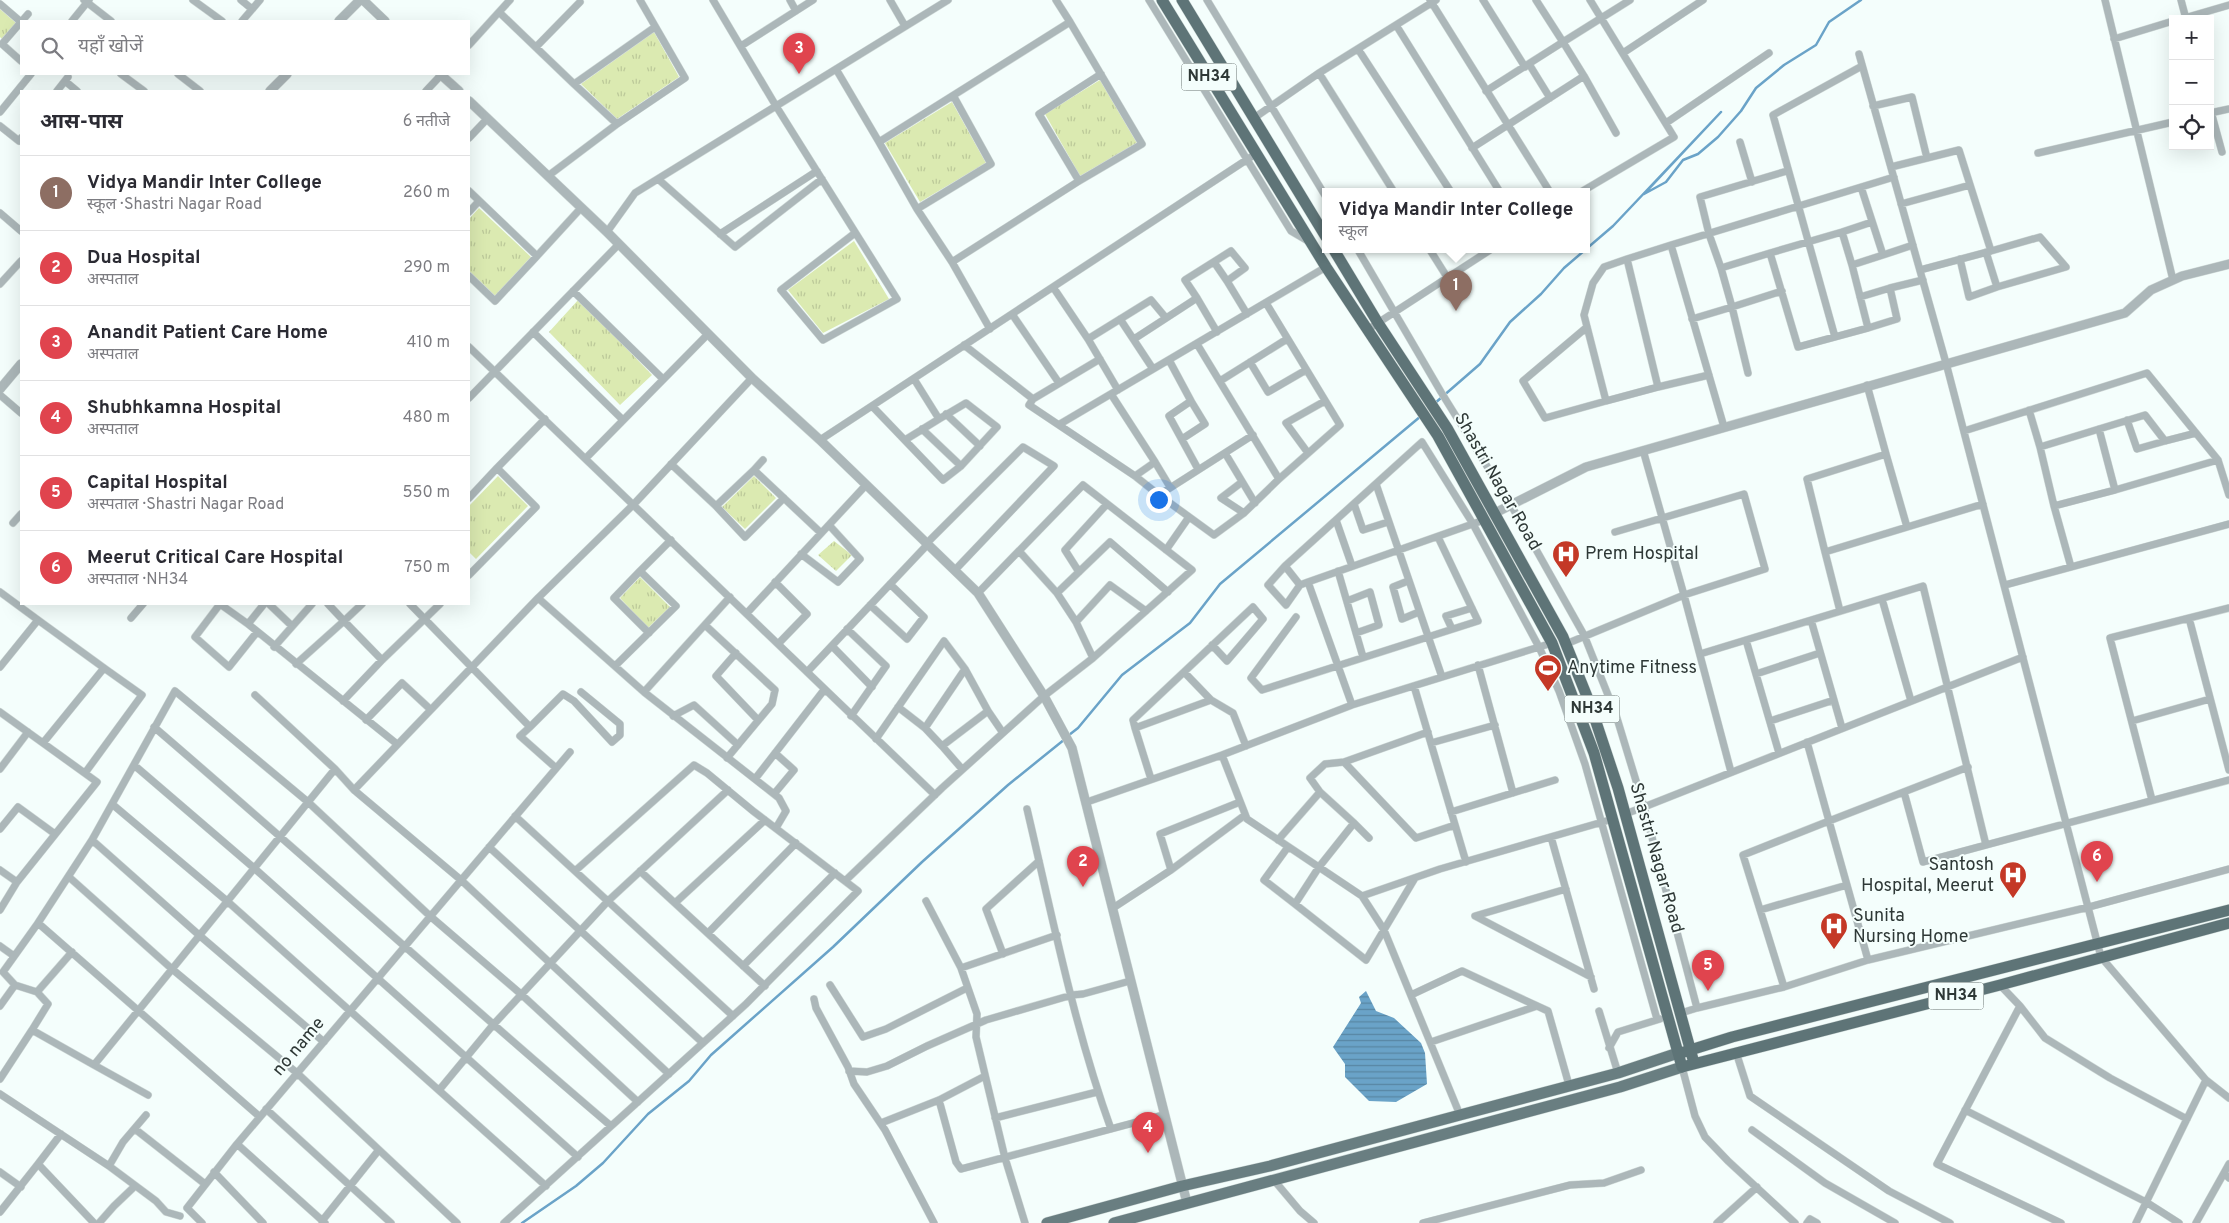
<!DOCTYPE html>
<html lang="hi">
<meta charset="utf-8">
<style>
body{margin:0;font-family:Overpass,"Noto Sans Devanagari",sans-serif;background:#f2f2f3;color:#2b2b33}
.controls{position:absolute;right:15px;top:15px;display:grid;overflow:hidden;border-radius:0px;box-shadow:0 5px 20px #0002}
.controls button{width:45px;height:45px;display:grid;place-items:center;padding:0;border:0;border-bottom:1px solid #e1e1e2;background:#fff;color:#2b2b33;font:25px sans-serif}
.you{position:absolute;left:1158px;top:499px;width:18px;height:18px;margin:-12px;border:4px solid #fff;border-radius:50%;background:#1a73e8;box-shadow:0 0 0 8px #1a73e833}
.badge{display:grid;place-items:center;width:32px;height:32px;border-radius:50%;background:#c43826;color:#fff;font-size:16px;font-weight:700}
.pin{position:absolute;translate:-50% -41px;filter:drop-shadow(0 1px 2px #0008)}
.pin::after{content:'';position:absolute;top:26px;width:18px;height:15px;background:inherit;clip-path:polygon(0 0,100% 0,50% 100%)}
.popup{position:absolute;left:1322px;top:188px;width:268px;height:65px;box-sizing:border-box;display:grid;place-content:center;border-radius:0px;background:#fff;filter:drop-shadow(0 1px 4px #0005);font-size:16px;white-space:nowrap;color:#7c7c81}
.popup b{font-size:19px;color:#2b2b33}
.popup::after{content:'';position:absolute;left:50%;top:100%;margin-left:-10px;border:10px solid transparent;border-top-color:#fff}
.list{margin:0;padding:0;list-style:none}
h2{display:flex;justify-content:space-between;align-items:center;height:65px;margin:0;padding:0 20px;font-size:21px}
h2 small{font-size:16px;font-weight:400;color:#7c7c81}
.list li{display:grid;grid-template-columns:32px 1fr auto;gap:15px;align-items:center;box-sizing:border-box;height:75px;padding:0 20px;border-top:1px solid #e1e1e2}
.list b{display:block;font-size:19px;white-space:nowrap}
.list p{margin:0;font-size:16px;white-space:nowrap;color:#7c7c81}
.list em{font-size:16px;font-style:normal;color:#7c7c81}
.icon{flex:none;width:28px;height:28px;fill:none;stroke:currentColor;stroke-width:2;stroke-linecap:round;stroke-linejoin:round}
.map{position:relative;flex:none;width:2229px;height:1223px;overflow:hidden}
.search{position:absolute;background:#fff;box-shadow:0 5px 20px #0002;left:20px;top:20px;width:450px;height:55px;display:flex;align-items:center;gap:12px;box-sizing:border-box;padding:0 18px;border-radius:0px;color:#7c7c81;font-size:19px}
.panel{position:absolute;background:#fff;box-shadow:0 5px 20px #0002;left:20px;top:90px;width:450px;height:515px;border-radius:0px}
.map>svg:first-child{display:block}
.park{fill:url(#park-tufts)}
.water{fill:url(#water-rules)}
.lines{fill:none;stroke-linecap:round;stroke-linejoin:round}
.stream{stroke:#6aa3c8;stroke-width:2.5}
.minor-casing{stroke:#d0dad8;stroke-width:8}
.tertiary-casing{stroke:#d0dad8;stroke-width:10}
.primary-casing{stroke:#d0dad8;stroke-width:12}
.trunk-casing{stroke:#d0dad8;stroke-width:12}
.minor{stroke:#acb7b9;stroke-width:7}
.tertiary{stroke:#acb7b9;stroke-width:9}
.primary{stroke:#697e81;stroke-width:11}
.trunk{stroke:#5e7477;stroke-width:11}
.labels{text-anchor:middle;dominant-baseline:central;stroke-width:4;stroke-linejoin:round;paint-order:stroke}
.shield{fill:#f4fefc;stroke:#697371;stroke-width:1}
.shield-label{font-size:16px;font-weight:bold;fill:#2e3836}
.street-label{font-size:18px;fill:#2e3836;stroke:#f4fefc}
.poi-label{font-size:18px;fill:#2e3836;stroke:#f4fefc;text-anchor:start}
</style>
<div class="map">
<svg width="2229" height="1223" viewBox="0 0 2229 1223">
<defs>
<pattern id="park-tufts" width="24" height="20" patternUnits="userSpaceOnUse" patternTransform="scale(1.25)"><rect width="24" height="20" fill="#dbeab1"/><path d="M3 7l-1-3M5 7V3M7 7l1-3M15 17l-1-3M17 17v-4M19 17l1-3" fill="none" stroke="#bcc999"/></pattern>
<pattern id="water-rules" width="6" height="5" patternUnits="userSpaceOnUse" patternTransform="scale(1.25)"><rect width="6" height="5" fill="#6aa3c8"/><path d="M0 2.5h6" fill="none" stroke="#5886a3"/></pattern>
</defs>
<rect width="100%" height="100%" fill="#f4fefc"/>
<path class="park" d="M0 9 16 23 2 39 0 37Z
M654 32 679 77 617 119 581 84Z
M1100 80 1137 143 1080 176 1045 114Z
M952 102 986 163 920 202 885 143Z
M479 208 531 257 495 296 469 271V219Z
M854 241 889 299 823 333 788 290Z
M579 299 652 375 620 405 549 332Z
M498 476 528 506 476 559 469 552V506Z
M754 476 776 498 745 529 722 507Z
M834 541 852 555 836 571 818 555Z
M640 577 670 607 648 628 620 598Z"/>
<path class="water" d="M1366 991 1376 1011 1394 1018 1421 1043 1425 1053 1427 1084 1396 1102 1369 1101 1345 1077V1064L1333 1047 1361 1003 1359 997Z"/>
<g class="lines">
<path class="stream" d="M1434 404 1480 364 1510 322 1541 294 1564 268 1613 226 1721 112 1644 194 1666 182 1683 160 1698 154 1718 137 1741 111 1756 88 1784 65 1816 45 1829 22 1861 0
M1069 735 1078 728 1122 675 1190 623 1220 584 1421 416
M522 1223 576 1186 603 1163 648 1114 689 1081 711 1055 833 947 922 862 1008 785 1065 739"/>
<g class="minor-casing">
<path id="minor" d="M84 0 111 21
M193 0 222 21
M241 0 252 9
M510 0 499 12 574 84
M640 0 685 78 617 124 574 84 655 27
M713 0 776 106 897 299 823 340 781 290 855 233
M790 0 796 11
M890 0 905 26
M1149 0 1291 231 1308 241
M1207 0 1326 197
M1430 0 1550 192
M1483 0 1525 67
M1536 0 1563 42 1630 0
M2105 0 2173 280
M2181 0 2186 19
M0 4 21 22
M2181 19 2229 5
M22 21 28 14
M72 21 89 0
M242 21 260 0
M21 22 2 44 21 61
M1070 22 1142 144 1079 181 1039 114 1101 74
M1396 25 1500 192
M2114 39 2173 21
M469 45 499 12
M741 46 813 0
M536 47 580 2
M1358 49 1451 192
M1623 53 1703 0
M1859 54 1946 363 2101 957 2206 1080 2229 1098
M1529 64 1550 98
M836 69 879 142
M1319 73 1394 192
M121 74 144 91
M178 74 200 91
M1584 76 1616 133
M65 81 77 91
M57 91 68 77
M426 91 442 74
M954 97 991 164 917 209 879 142 1070 22 1056 0
M1873 106 1912 97 1927 158
M2210 108 2222 152
M0 112 31 74
M2210 113 2229 109
M1254 118 1319 73 1436 0
M1666 123 1769 53
M0 126 19 141 21 138
M469 138 487 119
M1740 142 1752 182
M1472 148 1584 76 1563 42 1486 91
M2038 153 2173 122
M1891 167 1959 150 1991 251 1920 270
M548 176 617 124
M658 179 735 247 822 179
M469 191 537 256 581 208
M1581 192 1674 137 1590 0
M1901 204 1970 185
M917 209 952 262 1079 181
M469 212 479 201
M0 213 21 231
M607 232 635 193 948 0
M1842 232 1872 222
M720 234 817 171
M1671 245 1627 259 1658 387 1709 375
M1358 250 1441 392 1511 505 1584 635 1616 715 1644 807 2023 657
M1430 250 1447 277
M1986 252 1997 287 2066 267 2040 237 1991 251
M1770 253 1721 268 1732 307 1782 291
M1883 255 1913 245
M1627 259 1604 267 1593 283 1584 315 1606 401 1658 387
M1960 259 1969 297 1997 287
M952 262 990 329
M1214 262 1227 281
M1852 265 1868 328 1798 347 1770 253 1842 232 1852 265 1883 255 1861 187
M1721 268 1709 234 1700 197 1787 171
M469 276 495 301 537 256
M0 284 21 261
M1053 287 1088 339
M1890 288 1923 280
M573 291 663 379
M1860 297 1890 288 1897 319 1868 328
M1197 298 1217 332
M1266 303 1340 425 1279 479
M1012 314 1059 383
M1120 319 1153 369
M1692 319 1732 307 1748 373
M1587 327 1523 381 1545 418 1606 401
M1367 330 1490 250
M533 332 623 420
M1835 337 1773 115 1862 66
M1134 339 1197 298 1185 280 1231 251 1245 268 1227 281 1247 314
M964 345 1033 399
M469 347 935 795
M1100 359 1033 399 1029 405 1135 476 1159 495 1253 435
M1169 360 1191 401
M1250 362 1268 392 1306 370
M1220 381 1287 339
M1867 385 1886 454
M1118 390 1088 339 1151 300 1166 318
M1111 394 1155 462 1135 476
M0 395 21 413
M469 398 619 244
M872 406 943 480 961 466 997 427 966 403 939 419 914 379
M2029 410 2040 447 2145 415 2165 441 2137 449 2127 420
M946 414 980 446
M1060 424 1326 267
M1724 427 1671 245 1894 177
M922 429 961 466
M1964 431 2147 373 2218 460 2115 490
M1182 439 1205 424 1191 401 1169 416 1198 469
M820 440 1257 153
M905 440 939 419
M2165 441 2196 433
M2040 447 2054 506 2115 490 2099 429
M1225 453 1255 503
M1308 453 1286 423 1325 401
M586 458 708 334
M763 460 754 470 821 533
M2218 460 2229 495
M1155 462 1170 487
M671 464 716 506
M754 470 716 506 745 537 784 498
M1242 482 1221 498 1244 513
M1376 484 1442 677
M1159 495 1214 535 1244 513 1279 479 1197 344
M469 498 497 468
M1354 504 1363 530 1388 522
M2054 506 2071 567
M1336 520 1352 566
M13 523 21 514
M1615 532 1744 494 1765 569 1684 595 1731 772
M927 543 1023 447 1054 466 955 570
M1166 550 1189 517
M1019 551 1057 593 1076 622
M1825 552 1807 479 1886 454 1907 527
M801 554 838 582 860 559 829 525
M1285 566 1268 585 1286 605 1300 585
M640 571 614 598 649 633
M1338 571 1363 657
M1079 572 1065 550 1107 504
M469 575 536 507 497 468 545 419
M1408 581 1393 587 1402 619 1419 612
M775 582 807 614 778 644
M1308 582 1300 585 1285 566 1422 442 1473 524 1539 647 1559 691 1585 764 1657 1019
M2005 585 2229 524
M0 592 38 620
M1057 593 1110 542 1168 592
M538 598 644 692 779 798 786 811 776 828
M1882 599 1911 701
M1347 601 1370 592 1379 625 1356 633
M220 604 195 637 229 667 257 632
M220 604 248 624
M264 604 248 624 397 744
M269 604 292 626
M328 604 344 621 362 604
M410 604 530 727 563 694 574 701 612 742 620 735V724L581 692
M870 605 907 639 924 617 890 584
M1840 611 1825 552 1983 504
M747 613 866 485
M1296 617 1251 678 1262 690 1478 621 1438 537
M131 618 143 604
M2189 618 2229 770
M1811 620 1842 728
M705 625 775 690 772 704 727 758
M847 629 886 666 851 716
M1452 629 1446 616 1472 608
M1746 640 1779 753
M1566 644 1684 595 1643 450
M832 646 872 687
M274 647 312 604
M736 653 716 676 758 720
M1700 654 1923 586 1986 845 2229 780
M1093 658 1076 622 1110 585 1146 611
M382 660 440 604
M296 664 344 621 382 660 343 701
M1478 665 1513 793
M615 666 676 606 640 571 671 540
M0 667 38 620 104 668 43 743
M807 672 928 544
M1184 672 1211 700
M1756 674 1820 653
M1414 686 1466 862
M644 692 730 597
M255 695 335 769
M1352 705 1308 582 1484 520
M988 711 1003 733
M0 712 97 782 17 882
M673 716 694 705 738 745
M366 720 402 683 430 709
M1770 721 1834 700
M2132 721 2210 699
M154 727C308 859 457 995 611 1126
M530 727 520 736 556 768
M925 728 942 746 988 711 965 669
M1135 728 1133 720C1173 682 1213 645 1253 607L1263 619 1227 661 1212 645
M1428 732 1344 762 1416 838 1455 825
M876 739 944 641 965 669 925 728 898 707
M1807 742 1829 821 1968 767
M1431 743 1495 725
M942 746 962 769
M1222 755 1247 819 1362 896 1440 869 1606 821
M134 765 254 868 578 1157
M0 769 28 732
M85 773 142 695 104 668
M755 779 824 690
M1151 779 1135 728 1211 700 1233 713 1246 746
M1320 792 1310 778 1325 764 1344 762
M1904 792 1923 862 1986 845
M774 794 794 770 775 753
M2152 800 2110 638 2229 608
M1087 802 1222 755 1352 705 1552 643
M1240 802 1160 834 1171 870 1245 815
M112 804 227 901 546 1186
M1027 809C1052 915 1074 1027 1111 1129
M1451 812 1555 780
M1625 814 1644 807 1697 1008 1784 987 1868 960 2089 907 2229 869
M515 816 733 1016
M1354 823 1369 838
M0 829 18 807 55 834
M1551 837 1594 989
M92 840 38 923 260 1117
M1278 840 1320 792 1354 823 1319 867 1295 904 1264 880 1288 847
M489 847 703 1043
M0 870 17 882 0 910
M640 871 765 986
M69 877 172 969 297 1073 457 1223
M845 881 942 788 1044 696 1093 658 1192 570 1083 485 978 593
M1566 889 1475 916 1591 977
M1362 896 1384 930 1460 1115
M926 901 961 968 977 1014 976 1037 1005 1158 1025 1223
M675 903 765 820
M1295 904 1366 960 1415 878
M1113 908 1171 870
M1760 910 1847 885
M708 933 796 843
M0 946 14 956
M1003 954 986 909 1039 861
M743 966 835 873
M961 968 1057 935
M15 985 37 992 48 1004 32 1030 94 1065
M830 985 863 1037 886 1029 967 988
M2000 985 2020 1006 2045 1038 2110 1078 2187 1119
M1784 987 1743 855 1829 821 1868 960
M37 992 72 952
M1411 995 1462 971 1548 1011 1569 1085
M814 999 816 1008 848 1067 854 1084 885 1130 934 1223
M0 1006 15 985 3 972 38 923
M2020 1006 1937 1164 2061 1223
M1599 1011 1618 1073
M1681 1013 1697 1008
M324 1042 199 935 92 840 175 691 308 802 430 916 522 995 638 1102
M1431 1042 1537 1006
M1609 1048 1618 1032 1660 1019
M1736 1052 1750 1096 1889 1191 1950 1223
M1682 1067 1695 1116 1705 1137 1728 1161 1795 1223
M849 1071 867 1072 887 1066 927 1046 986 1020 1072 995 1083 994 1130 981
M669 1074 461 880 354 790 538 598 634 504 752 378
M0 1079 32 1030
M440 1089 493 1025 608 901 728 790
M0 1094 109 1166 156 1201 166 1212 180 1216
M148 1095 94 1065 335 769 354 790
M939 1100 956 1162 961 1169 1163 1115
M266 1109 391 1223
M1965 1110 2146 1202 2179 1223
M995 1118 1097 1092
M881 1123 939 1100 985 1076
M135 1129 205 1184
M1752 1130 1825 1183 1895 1223
M61 1134 38 1164 94 1223
M2229 1164 2224 1173 2229 1178
M109 1166 123 1142 146 1115
M0 1172 21 1187
M214 1172 263 1223
M1273 1179 1300 1211 1314 1223
M0 1212 38 1164
M322 1221 378 1151
M99 1223 114 1206 135 1186
M202 1223 187 1208 237 1144
M325 1223 237 1144 570 752
M504 1223 746 1004 858 891 753 811 707 773 694 765 575 871
M1423 1223 1570 1185 1604 1183 1641 1170
M1717 1223 1757 1187
M1807 1223 1810 1219 1817 1223
M2136 1223 2206 1080
M2196 1223 2224 1173"/>
</g>
<g class="tertiary-casing">
<path id="tertiary" d="M363 0 385 21
M339 21 360 0
M440 74 459 91
M270 91 287 74
M469 101 607 232 752 378 820 440 978 593 1044 696 1072 748 1187 1203
M0 389 21 364
M1495 513 1586 467 2125 313 2151 290 2182 276 2229 264"/>
</g>
<g class="primary-casing">
<path id="primary" d="M1047 1223 1182 1186 1270 1166 1460 1115 1618 1073 1678 1053
M1114 1223 1620 1087 1682 1067"/>
</g>
<g class="trunk-casing">
<path id="trunk" d="M1162 0 1326 267 1438 436 1552 643 1594 753 1682 1067 2000 985 2229 923
M1182 0 1326 237
M1334 250 1378 323 1447 428 1563 637 1590 704 1618 788 1694 1063
M1684 1052 1732 1037 2229 910"/>
</g>
<use href="#minor" class="minor"/>
<use href="#tertiary" class="tertiary"/>
<use href="#primary" class="primary"/>
<use href="#trunk" class="trunk"/>
</g>
<defs>
<g id="hospital-pin" transform="scale(1.4375)"><path d="M0 17L-7.5 6A9.5 9.5 0 1 1 7.5 6Z" fill="#c43826" stroke="#f4fefc"/><path d="M-5-5h3v3.5h4V-5h3V5h-3V1.5h-4V5h-3Z" fill="#fff"/></g>
<g id="stadium-pin" transform="scale(1.4375)"><path d="M0 17L-7.5 6A9.5 9.5 0 1 1 7.5 6Z" fill="#c43826" stroke="#f4fefc"/><path d="M0-5a6.5 5 0 1 0 0 10a6.5 5 0 1 0 0-10ZM-3.5-1.8h7v3.6h-7Z" fill="#fff"/></g>
</defs>
<g fill-rule="evenodd">
<use href="#hospital-pin" x="1566" y="554"/>
<use href="#stadium-pin" x="1548" y="668"/>
<use href="#hospital-pin" x="2013" y="875"/>
<use href="#hospital-pin" x="1834" y="926"/>
</g>
<g class="labels">
<g class="shield">
<rect x="1181.5" y="63.5" width="55" height="27" rx="4"/>
<rect x="1564.5" y="695.5" width="55" height="27" rx="4"/>
<rect x="1928.5" y="982.5" width="55" height="27" rx="4"/>
</g>
<g class="shield-label">
<text x="1209" y="77">NH34</text>
<text x="1592" y="709">NH34</text>
<text x="1956" y="996">NH34</text>
</g>
<g class="street-label">
<text transform="translate(1497 482) rotate(60)">Shastri Nagar Road</text>
<text transform="translate(1656 858) rotate(74)">Shastri Nagar Road</text>
<text transform="translate(299 1047) rotate(-50)">no name</text>
</g>
<g class="poi-label">
<text x="1585" y="554">Prem Hospital</text>
<text x="1567" y="668">Anytime Fitness</text>
<text x="1994" y="865" text-anchor="end">Santosh<tspan x="1994" dy="21">Hospital, Meerut</tspan></text>
<text x="1853" y="916">Sunita<tspan x="1853" dy="21">Nursing Home</tspan></text>
</g>
</g>
</svg>
<div class="controls">
<button>+</button>
<button>−</button>
<button><svg class="icon" aria-label="locate" viewBox="0 0 24 24"><circle cx="12" cy="12" r="6"/><path d="M12 2v4M12 18v4M2 12h4M18 12h4"/></svg></button>
</div>
<div class="you"></div>
<div class="pin badge" style="left:1456px;top:311px;background:#8d6e63">1</div>
<div class="popup"><b>Vidya Mandir Inter College</b>स्कूल</div>
<div class="pin badge" style="left:1083px;top:887px;background:#e0444e">2</div>
<div class="pin badge" style="left:799px;top:74px;background:#e0444e">3</div>
<div class="pin badge" style="left:1148px;top:1153px;background:#e0444e">4</div>
<div class="pin badge" style="left:1708px;top:991px;background:#e0444e">5</div>
<div class="pin badge" style="left:2097px;top:882px;background:#e0444e">6</div>
<div class="search"><svg class="icon" aria-label="search" viewBox="0 0 24 24"><circle cx="10" cy="10" r="6"/><path d="M15 15l6 6"/></svg>यहाँ खोजें</div>
<section class="panel">
<h2>आस-पास<small>6 नतीजे</small></h2>
<ul class="list">
<li><span class="badge" style="background:#8d6e63">1</span><div><b>Vidya Mandir Inter College</b><p>स्कूल · Shastri Nagar Road</p></div><em>260 m</em></li>
<li><span class="badge" style="background:#e0444e">2</span><div><b>Dua Hospital</b><p>अस्पताल</p></div><em>290 m</em></li>
<li><span class="badge" style="background:#e0444e">3</span><div><b>Anandit Patient Care Home</b><p>अस्पताल</p></div><em>410 m</em></li>
<li><span class="badge" style="background:#e0444e">4</span><div><b>Shubhkamna Hospital</b><p>अस्पताल</p></div><em>480 m</em></li>
<li><span class="badge" style="background:#e0444e">5</span><div><b>Capital Hospital</b><p>अस्पताल · Shastri Nagar Road</p></div><em>550 m</em></li>
<li><span class="badge" style="background:#e0444e">6</span><div><b>Meerut Critical Care Hospital</b><p>अस्पताल · NH34</p></div><em>750 m</em></li>
</ul>
</section>
</div>
